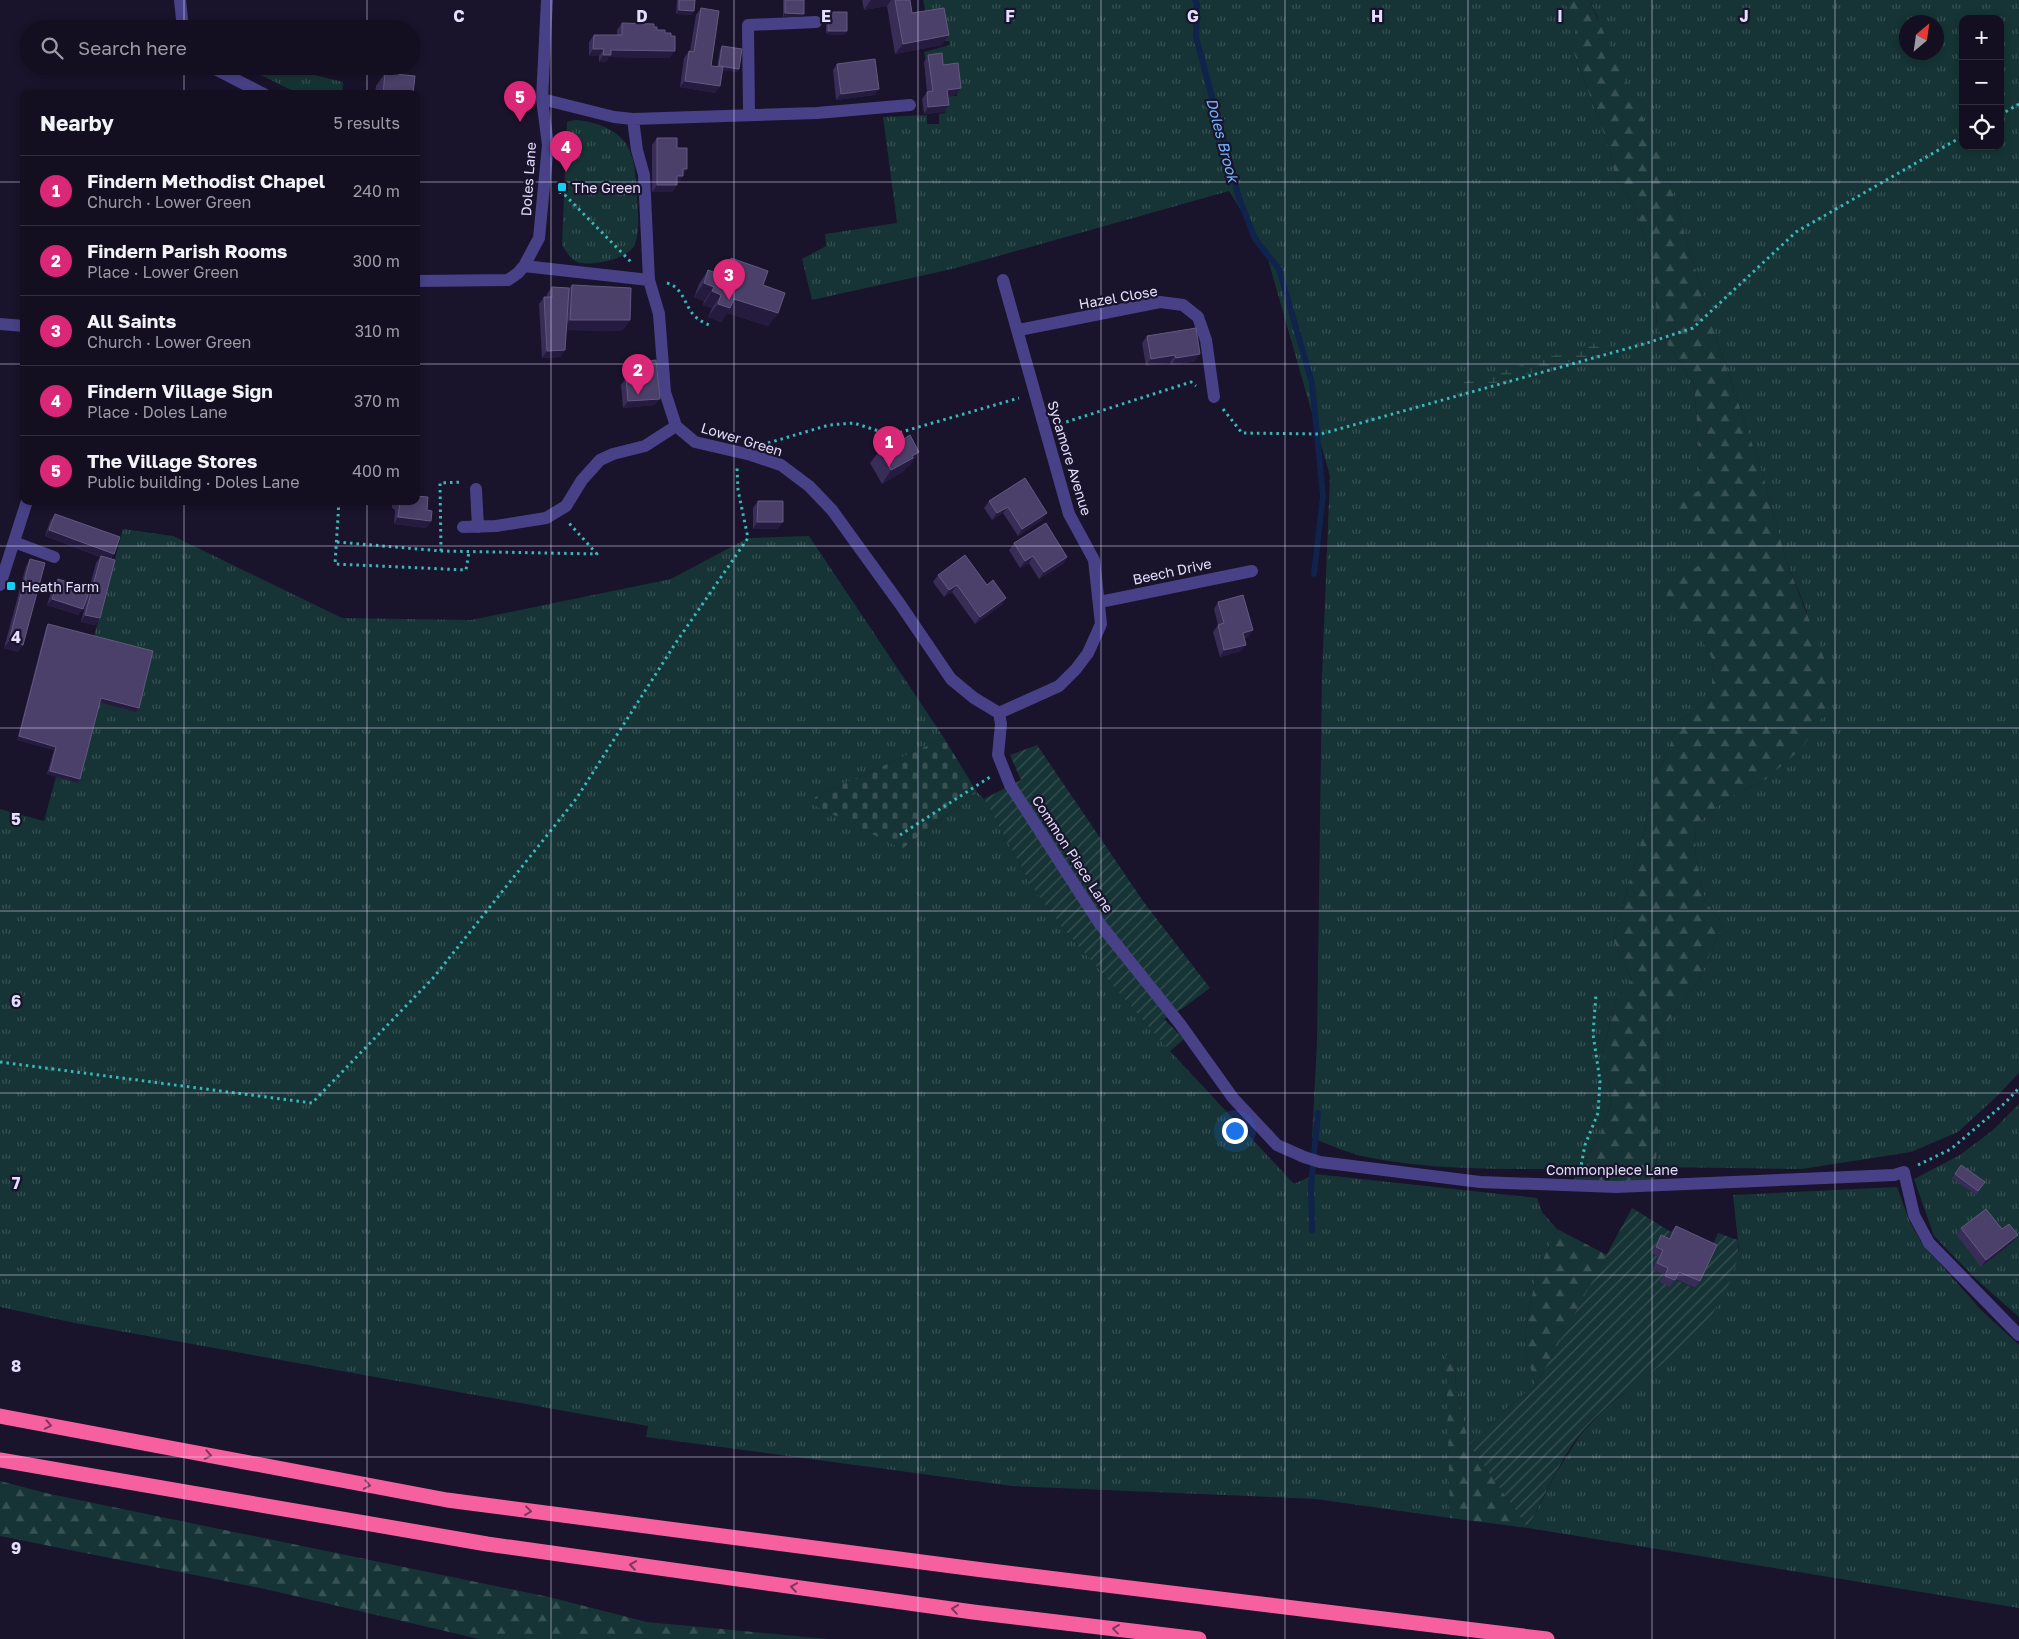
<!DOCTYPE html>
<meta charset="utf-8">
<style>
body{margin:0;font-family:"Golos Text",sans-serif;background:#1c1729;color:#f1f3f6}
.controls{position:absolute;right:15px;top:15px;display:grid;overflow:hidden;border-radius:10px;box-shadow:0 2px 8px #0003}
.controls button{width:45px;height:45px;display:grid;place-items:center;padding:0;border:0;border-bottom:1px solid #322e3e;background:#130e20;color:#f1f3f6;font:25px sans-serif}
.compass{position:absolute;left:1899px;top:15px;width:45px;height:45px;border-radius:50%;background:#130e20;box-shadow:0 2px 8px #0003;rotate:29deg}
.you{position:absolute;left:1234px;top:1130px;width:18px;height:18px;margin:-12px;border:4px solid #fff;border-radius:50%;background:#1a73e8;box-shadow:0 0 0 8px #1a73e833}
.badge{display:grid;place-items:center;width:32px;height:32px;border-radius:50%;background:#db2777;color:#fff;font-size:16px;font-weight:700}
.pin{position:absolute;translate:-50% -41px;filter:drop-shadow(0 1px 2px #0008)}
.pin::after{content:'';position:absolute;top:26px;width:18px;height:15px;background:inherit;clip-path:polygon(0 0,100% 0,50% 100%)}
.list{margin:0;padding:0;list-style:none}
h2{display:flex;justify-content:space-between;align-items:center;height:65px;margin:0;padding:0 20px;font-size:21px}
h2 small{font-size:16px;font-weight:400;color:#9d9ca5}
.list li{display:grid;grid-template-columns:32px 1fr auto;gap:15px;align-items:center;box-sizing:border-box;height:70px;padding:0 20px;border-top:1px solid #322e3e}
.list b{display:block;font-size:19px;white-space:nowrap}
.list p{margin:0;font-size:16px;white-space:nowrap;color:#9d9ca5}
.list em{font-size:16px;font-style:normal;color:#9d9ca5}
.icon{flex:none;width:28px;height:28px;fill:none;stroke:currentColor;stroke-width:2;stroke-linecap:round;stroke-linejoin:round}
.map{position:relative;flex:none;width:2019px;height:1639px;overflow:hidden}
.search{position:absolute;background:#130e20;box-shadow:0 2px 8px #0003;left:20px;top:20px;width:400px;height:55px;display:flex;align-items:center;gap:12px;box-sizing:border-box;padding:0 18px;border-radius:28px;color:#9d9ca5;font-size:19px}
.panel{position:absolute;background:#130e20;box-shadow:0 2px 8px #0003;left:20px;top:90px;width:400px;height:415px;border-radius:10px}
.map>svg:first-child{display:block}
.grass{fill:url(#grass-tufts);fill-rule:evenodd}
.forest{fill:url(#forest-firs)}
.wetland{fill:url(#wetland-marsh)}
.cemetery{fill:url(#cemetery-stones)}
.garden{fill:url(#garden-furrows)}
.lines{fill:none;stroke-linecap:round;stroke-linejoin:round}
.stream{stroke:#10234c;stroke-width:6}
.path{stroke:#38b8b8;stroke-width:3;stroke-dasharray:2.5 4;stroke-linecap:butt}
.minor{stroke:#484188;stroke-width:12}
.highway{stroke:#f7609f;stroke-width:15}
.wall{fill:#382d57}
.shaded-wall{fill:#241b3e}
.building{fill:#4a4069;stroke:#625980}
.oneway{stroke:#7d365f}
.grid{fill:none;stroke:#e4dffd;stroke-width:1;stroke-opacity:0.55}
.poi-dot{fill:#15cff3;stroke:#19132b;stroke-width:2}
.labels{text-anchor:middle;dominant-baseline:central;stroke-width:4.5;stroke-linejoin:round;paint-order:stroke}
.street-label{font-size:14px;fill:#e4dffd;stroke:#19132b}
.poi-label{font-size:14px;fill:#e4dffd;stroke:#19132b;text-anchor:start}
.water-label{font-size:15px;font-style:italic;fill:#73b2f8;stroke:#19132b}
.grid-label{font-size:16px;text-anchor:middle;font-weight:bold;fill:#e4dffd;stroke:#19132b;stroke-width:4.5;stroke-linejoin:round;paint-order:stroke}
</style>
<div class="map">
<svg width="2019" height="1639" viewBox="0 0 2019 1639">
<defs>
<pattern id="grass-tufts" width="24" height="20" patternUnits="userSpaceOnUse" patternTransform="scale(1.25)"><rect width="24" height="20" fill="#163435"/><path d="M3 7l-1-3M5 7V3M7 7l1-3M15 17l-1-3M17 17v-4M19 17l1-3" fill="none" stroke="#385153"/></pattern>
<pattern id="forest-firs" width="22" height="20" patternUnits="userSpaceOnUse" patternTransform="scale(1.25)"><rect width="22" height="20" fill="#163435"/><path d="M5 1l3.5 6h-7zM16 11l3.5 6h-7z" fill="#385153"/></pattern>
<pattern id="wetland-marsh" width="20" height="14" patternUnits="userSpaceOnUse" patternTransform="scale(1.25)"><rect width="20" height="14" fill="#163435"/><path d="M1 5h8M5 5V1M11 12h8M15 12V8" fill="none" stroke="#385153"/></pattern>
<pattern id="cemetery-stones" width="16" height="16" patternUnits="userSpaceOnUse" patternTransform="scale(1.25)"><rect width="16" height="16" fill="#163435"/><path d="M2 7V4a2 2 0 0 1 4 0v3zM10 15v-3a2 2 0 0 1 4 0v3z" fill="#385153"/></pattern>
<pattern id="garden-furrows" width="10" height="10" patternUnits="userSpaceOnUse" patternTransform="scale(1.25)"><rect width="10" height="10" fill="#163435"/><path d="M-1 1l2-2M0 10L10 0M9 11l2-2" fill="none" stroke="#385153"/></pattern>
</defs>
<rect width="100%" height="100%" fill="#19132b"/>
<path class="grass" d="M923 0H1563L1577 25 1573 50 1608 145 1615 175 1636 210 1654 268 1657 328 1694 384 1702 489 1704 541 1700 565 1664 585 1690 618 1714 662 1712 671V698L1678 722 1666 756 1655 774 1645 829 1613 939 1632 980 1617 998 1603 1049 1612 1101 1600 1134 1580 1169C1512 1169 1429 1171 1362 1156 1345 1152 1328 1144 1312 1138L1317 1042 1322 675 1330 476 1265 249 1229 191 952 269 812 300 802 259 826 246 825 234 897 223 883 117 927 115V124H939V114L945 113 943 97 957 96 954 69 926 61 924 52 950 45 949 41H944L927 20Z
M1589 0H2019V1073L1995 1098 1958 1132 1911 1152 1802 1169 1656 1167 1657 1147 1665 1079 1658 1048 1665 1025 1698 982 1723 924 1705 901 1696 860 1695 825 1726 799 1765 780 1807 612 1786 560 1764 479 1712 325 1664 164 1598 50V18ZM1963 19H2000V146H1963ZM1906 22H1936V52H1906Z
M235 66H278L343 82 342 94H299L263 76Z
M575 120C594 121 621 130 629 149 636 164 636 182 637 198 638 212 640 230 635 244 630 259 591 267 577 262 570 259 566 251 562 245L567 122Z
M123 529 173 536 342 618 471 620 671 579 748 538 809 536 944 738 815 797 902 849 977 792 984 799 1033 888 1062 927 1170 1051 1294 1184 1315 1174 1537 1198 1542 1212 1557 1229 1536 1275 1525 1332 1526 1355 1536 1385 1508 1407 1469 1444 1456 1387 1454 1356 1447 1355 1450 1518 1316 1499 1012 1486 646 1437 648 1426 75 1323 0 1307V809L44 821 56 777 78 782 93 640Z
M2019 1104V1317L1977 1280 1934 1236 1914 1179 1960 1155 1993 1130Z
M1897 1187 1909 1220 1921 1242 1981 1310 2019 1345V1608L1528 1528 1556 1473 1581 1434 1602 1411 1683 1346 1739 1250 1733 1195Z"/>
<path class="forest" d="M1563 0H1589L1664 164 1712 325 1764 479 1786 560 1827 666 1825 713 1802 748 1765 780 1726 799 1695 825 1696 860 1705 901 1723 924 1698 982 1665 1025 1658 1048 1665 1079 1657 1147 1654 1185H1571L1600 1134 1612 1101 1603 1049 1617 998 1632 980 1613 939 1645 829 1655 774 1666 756 1678 722 1712 698V671L1714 662 1690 619 1671 616 1664 584 1700 565 1703 541 1665 508 1702 489 1694 384 1657 328 1654 268 1636 210 1615 175 1608 145 1573 50 1576 25Z
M1557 1229 1607 1255 1536 1385 1526 1355 1525 1332 1536 1275Z
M1446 1355H1454L1456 1387 1469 1444 1528 1528 1450 1518Z
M0 1481 50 1494 549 1597 647 1622 827 1639H479L265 1589 0 1536Z"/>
<path class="wetland" d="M1609 339 1612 350 1464 392 1460 383Z"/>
<path class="cemetery" d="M944 738 977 792 902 849 814 805 815 797Z"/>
<path class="garden" d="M1037 745 1143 901 1210 988 1183 1008 1164 1019 1184 1039 1170 1051 1062 927 1033 888 984 799 1021 780 1010 755Z
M1632 1208 1671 1232 1665 1246 1651 1253 1658 1257 1652 1269 1694 1288 1718 1233 1738 1240C1740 1260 1732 1280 1722 1297 1717 1305 1713 1315 1706 1323 1671 1366 1617 1390 1581 1433 1559 1461 1544 1497 1528 1528L1469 1444 1508 1407 1536 1385Z"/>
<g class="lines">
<path class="stream" d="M1195 0 1197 5 1196 37 1239 198 1255 239 1279 269 1312 383 1323 496 1314 574
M1312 1230 1311 1185 1318 1113"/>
<path class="path" d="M2000 115 2019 104
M559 192 563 193 631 262
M667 283C682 287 684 302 692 313 696 319 703 322 709 325
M1223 409 1242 433 1321 434 1647 343 1693 328 1796 232 1963 136
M1060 424 1191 382 1196 386
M768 443 829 425 854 423 891 435 1019 398
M339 501 335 564 466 570 469 552
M337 542 441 551 597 554 568 522
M441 551 440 483 463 482
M900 835 990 777
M0 1062 312 1103 434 977 576 799 675 644 748 538 738 490 737 468
M1918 1165 1951 1149 2005 1103 2019 1088
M1580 1171 1585 1145 1598 1113 1600 1081 1593 1034 1596 995"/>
<path class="minor" d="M180 0 183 29
M209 66 264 94
M542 99 614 117 633 119 817 113 910 105
M749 114 748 25 816 22
M633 119 637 150 644 175 649 280 659 314 665 392 676 426 695 442 751 455 781 465 809 486 832 510 900 604 951 679 974 698 999 713 1001 724 998 755 1010 785 1100 924 1180 1024 1233 1098 1277 1145 1304 1157 1320 1162 1480 1182 1616 1187 1894 1175 1904 1172 1914 1215 1929 1243 2019 1335
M524 266 649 280
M416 281 508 280 518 273 524 266 539 238 548 145 542 99 547 0
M0 324 24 326
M1019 330 1160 302 1183 305 1198 317 1206 340 1214 397
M476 489 478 527
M463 527 496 526 546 518 566 506 582 480 600 460 613 454 645 446 676 426
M14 542 54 557
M0 585 27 501
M1100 602 1252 571
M999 713 1059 686 1076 669 1088 653 1101 624 1094 560 1069 514 1003 280"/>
<path class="highway" d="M0 1416 447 1500 983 1570 1547 1639
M0 1460 487 1544 973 1612 1199 1639"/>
</g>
<path class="wall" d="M677 0H695L692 15 676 14Z
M783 0H804V14L801 17H783Z
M862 0H910L912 13 942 45 895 54 887 6 864 10Z
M701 8 711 66 717 67 720 50 722 46 739 69 737 72 722 70 720 86 715 93 680 87 684 58 689 51H690L696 15Z
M829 12 847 31 844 35 826 34V15Z
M622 23 654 27 657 30 665 33 670 58 609 57 606 62H599V56H589V42L594 35H617V30Z
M928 55 943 65 956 95 947 96 944 112 924 114 922 99 927 92 924 62Z
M837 64 879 89 874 95 836 100 833 70Z
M385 73 413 94H375L376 86Z
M657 138 677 148 687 169 678 183H677V185L672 192H652V145Z
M731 258 763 285 778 313 768 326 727 313 721 322 708 317 712 308 703 305 704 301 694 297 699 284 708 270 718 274 721 269 723 270Z
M572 285 630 320 622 331 567 330 561 357 542 358 539 304 544 297H547V294L552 287 569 288Z
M1147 336 1195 361 1171 365 1170 362 1146 366 1142 343Z
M641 362 655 405 623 408 621 385 626 378H636V368Z
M904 439 919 452 910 465 907 467 904 471 882 484 870 463 880 450Z
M1025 478 1042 520 1018 536 1003 513 992 520 984 508 989 501Z
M394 501H416L427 510V528L394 524 395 510 392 508V504Z
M758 501 778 529H753V508Z
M55 514 114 554 111 559 100 618 95 625 81 622 88 594 83 609 78 615 47 605 53 586 58 579 89 589 96 563 100 557 45 536 50 521Z
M1014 543 1067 557 1063 564 1039 579 1029 563 1020 568 1009 550Z
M30 559 23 645 18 652 4 648 26 566Z
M938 575 987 585 1006 598 1002 605 975 624 952 592 944 597 933 582Z
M1218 602 1253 630 1248 637 1244 638 1241 651 1220 657 1213 632 1218 625 1214 609Z
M48 624 139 708 136 712 100 702 78 783 47 774 54 750 17 740 46 627Z
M1961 1165 1985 1182 1976 1195 1952 1178Z
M1676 1226 1700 1281 1695 1288 1675 1279 1670 1287 1660 1282 1664 1275 1652 1269 1658 1257 1651 1253 1657 1242 1661 1235 1669 1238 1671 1232Z
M1961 1228 2013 1242 1981 1267 1956 1234Z"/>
<path class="shaded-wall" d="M871 0H891L887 6 864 10Z
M679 10 694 11 692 15 676 14Z
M785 13 804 14 801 17H783Z
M828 31H847L844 35 826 34Z
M949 35 942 45 895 54 903 44Z
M593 49H604L599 56H589Z
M611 50 675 51 670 58 609 57 606 62H599L603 55Z
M719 66 739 69 737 72 717 69Z
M685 81 720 86 715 93 680 87Z
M961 88 956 95 942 97 947 90Z
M879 89 874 95 836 100 841 94Z
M949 105 944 112 924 114 928 107Z
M683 169H687L683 176Z
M677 176H683L678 183H672Z
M657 185H677L672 192H652Z
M704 283 714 287 704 301 694 297Z
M712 291 721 295 712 308 703 305Z
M734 299 778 313 768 326 727 313 721 322 708 317 718 304Z
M570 320H630L622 331 562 330Z
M565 350 561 357 542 358 547 351Z
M1200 354 1195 361 1171 365 1176 358Z
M1175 355 1170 362 1146 366 1151 359Z
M660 399 655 405 623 408 628 401Z
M919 452 910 465 907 467 904 471 882 484 891 470Z
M1008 507 1003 513 992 520 997 513Z
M1047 513 1042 520 1018 536 1022 529Z
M398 517 431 521 427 528 394 524Z
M757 522H783L778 529H753Z
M49 530 114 554 109 560 45 536Z
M1033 556 1029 563 1020 568 1025 561Z
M1067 557 1063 564 1039 579 1044 572Z
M957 585 952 592 944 597 949 590Z
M1006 598 1002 605 975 624 980 617Z
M52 599 83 609 78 615 47 605Z
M85 615 100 618 95 625 81 622Z
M1253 630 1248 637 1238 640 1243 633Z
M9 641 23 645 18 652 4 648Z
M1246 645 1241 651 1220 657 1224 650Z
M101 698 139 708 136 712 99 702Z
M19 736 56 747 54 750 17 740Z
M50 771 80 779 78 783 47 774Z
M2018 1235 2013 1242 1981 1267 1986 1260Z"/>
<path class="building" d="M679 0H695L694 11 679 10Z
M785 0H804V14L785 13Z
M895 0H910L912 13 944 8 949 35 903 44Z
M701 8 719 11 711 66 723 67 720 86 685 81 689 51 694 52Z
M829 12H847V31H828Z
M622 23 654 24V27H657V30H665V33H671V36H675V51L611 50V55H603L604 49H593L594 35H622Z
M722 46 742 49 739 69 719 66Z
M942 53 943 65 958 63 961 88 947 90 949 105 928 107 927 92 933 91 928 55Z
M875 59 879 89 841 94 837 64Z
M385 73 415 76 413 94H383Z
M657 138H677V148H687V169H683V176H677V185H657Z
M416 144 418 145 416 162Z
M731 258 768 271 763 285 785 293 778 313 734 299 730 308 718 304 721 295 712 291 714 287 704 283 708 270 719 274 721 269 726 271Z
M572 285 631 288 630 320H570Z
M552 287 569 288 565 350 547 351 544 297H552Z
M1196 328 1200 354 1176 358 1175 355 1151 359 1147 336Z
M656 360 660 399 628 401 626 378 642 377 641 362Z
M910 435 919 452 912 456 913 458 891 470 880 450 902 437 904 439Z
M1025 478 1047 513 1022 529 1008 507 997 513 989 501Z
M416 496 428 497 427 510 432 511 431 521 398 517 400 503 397 501H416Z
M758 501H783V522H757Z
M55 514 120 537 114 554 49 530Z
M1046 523 1067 557 1044 572 1033 556 1025 561 1014 543Z
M965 555 987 585 993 580 1006 598 980 617 957 585 949 590 938 575Z
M101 556 115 560 100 618 85 615Z
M30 559 45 563 23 645 9 641Z
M58 579 90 589 83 609 52 599Z
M1243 595 1253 630 1243 633 1246 645 1224 650 1218 625 1224 623 1218 602Z
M48 624 153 651 139 708 101 698 80 779 50 771 56 747 19 736Z
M1961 1165 1985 1182 1978 1191 1955 1174Z
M1986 1209 2002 1229 2009 1224 2018 1235 1986 1260 1961 1228Z
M1676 1226 1717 1245 1700 1281 1679 1272 1675 1280 1665 1276 1668 1268 1657 1263 1663 1250 1656 1247 1661 1235 1670 1239Z"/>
<defs><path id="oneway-chevron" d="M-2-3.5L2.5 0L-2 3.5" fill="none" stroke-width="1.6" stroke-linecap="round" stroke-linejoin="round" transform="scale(1.25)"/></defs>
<g class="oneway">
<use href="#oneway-chevron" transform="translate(48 1425) rotate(11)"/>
<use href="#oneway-chevron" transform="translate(208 1455) rotate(11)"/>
<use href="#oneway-chevron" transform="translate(367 1485) rotate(11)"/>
<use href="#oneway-chevron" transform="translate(528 1511) rotate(7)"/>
<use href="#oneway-chevron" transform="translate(633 1565) rotate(-172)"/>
<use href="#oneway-chevron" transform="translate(794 1587) rotate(-172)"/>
<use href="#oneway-chevron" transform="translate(955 1609) rotate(-172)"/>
<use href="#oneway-chevron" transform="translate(1116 1629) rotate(-173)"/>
</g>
<path class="grid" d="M184 0V29M367 0V29M551 0V1639M734 0V1639M918 0V1639M1101 0V1639M1285 0V1639M1468 0V1639M1652 0V1639M1835 0V1639M184 66V94M367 66V94M0 182H24M416 182H2019M0 364H24M416 364H2019M184 501V1639M367 501V1639M0 546H2019M0 728H2019M0 911H2019M0 1093H2019M0 1275H2019M0 1457H2019"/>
<g class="poi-dot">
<rect x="557" y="182" width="10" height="10" rx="2.5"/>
<rect x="6" y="581" width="10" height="10" rx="2.5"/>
</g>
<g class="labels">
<g class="street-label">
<text transform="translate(528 179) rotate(-86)">Doles Lane</text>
<text transform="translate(1118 297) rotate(-10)">Hazel Close</text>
<text transform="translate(742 439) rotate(17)">Lower Green</text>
<text transform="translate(1070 458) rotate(73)">Sycamore Avenue</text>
<text transform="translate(1172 571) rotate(-12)">Beech Drive</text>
<text transform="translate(1073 854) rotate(57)">Common Piece Lane</text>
<text x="1612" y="1169">Commonpiece Lane</text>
</g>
<g class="poi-label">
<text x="572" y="187">The Green</text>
<text x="21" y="586">Heath Farm</text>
</g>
<g class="water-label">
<text transform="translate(1223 140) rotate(75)">Doles Brook</text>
</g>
</g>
<g class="grid-label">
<text x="459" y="22">C</text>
<text x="642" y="22">D</text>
<text x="826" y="22">E</text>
<text x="1010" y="22">F</text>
<text x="1193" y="22">G</text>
<text x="1377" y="22">H</text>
<text x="1560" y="22">I</text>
<text x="1744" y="22">J</text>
<text x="16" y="643">4</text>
<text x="16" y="825">5</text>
<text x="16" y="1007">6</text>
<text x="16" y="1189">7</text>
<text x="16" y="1372">8</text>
<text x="16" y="1554">9</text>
</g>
</svg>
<div class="controls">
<button>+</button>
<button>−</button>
<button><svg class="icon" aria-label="locate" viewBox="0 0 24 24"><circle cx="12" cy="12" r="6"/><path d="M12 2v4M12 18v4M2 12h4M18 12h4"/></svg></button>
</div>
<svg class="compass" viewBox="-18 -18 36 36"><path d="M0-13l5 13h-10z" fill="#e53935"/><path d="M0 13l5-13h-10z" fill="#9d9ca5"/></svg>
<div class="you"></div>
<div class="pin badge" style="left:889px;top:467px">1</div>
<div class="pin badge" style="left:638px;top:395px">2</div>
<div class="pin badge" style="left:729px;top:300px">3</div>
<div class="pin badge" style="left:566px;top:172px">4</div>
<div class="pin badge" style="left:520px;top:122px">5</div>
<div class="search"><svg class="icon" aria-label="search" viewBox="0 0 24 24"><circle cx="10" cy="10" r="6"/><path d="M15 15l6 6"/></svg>Search here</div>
<section class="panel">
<h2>Nearby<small>5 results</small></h2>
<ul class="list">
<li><span class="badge">1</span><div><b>Findern Methodist Chapel</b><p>Church · Lower Green</p></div><em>240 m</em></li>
<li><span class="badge">2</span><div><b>Findern Parish Rooms</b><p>Place · Lower Green</p></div><em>300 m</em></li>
<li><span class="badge">3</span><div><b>All Saints</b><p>Church · Lower Green</p></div><em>310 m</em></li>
<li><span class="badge">4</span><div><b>Findern Village Sign</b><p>Place · Doles Lane</p></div><em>370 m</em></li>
<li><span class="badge">5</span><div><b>The Village Stores</b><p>Public building · Doles Lane</p></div><em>400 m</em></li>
</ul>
</section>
</div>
